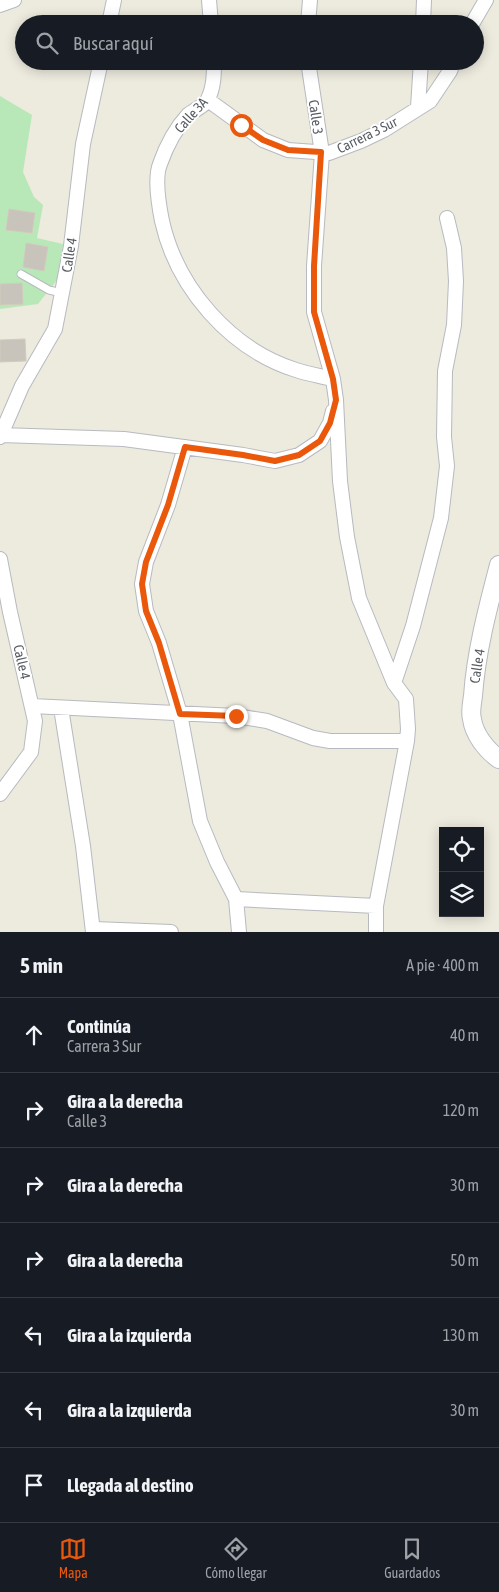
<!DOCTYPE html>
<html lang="es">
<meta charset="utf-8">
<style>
body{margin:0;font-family:"Asap Condensed",sans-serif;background:#242831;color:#f1f3f6}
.controls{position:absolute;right:15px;bottom:15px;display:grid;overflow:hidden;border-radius:0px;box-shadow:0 2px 12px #0003}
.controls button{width:45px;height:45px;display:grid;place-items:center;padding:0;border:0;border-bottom:1px solid #363941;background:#171b24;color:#f1f3f6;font:25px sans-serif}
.stop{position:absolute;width:15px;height:15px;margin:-11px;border:4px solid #ea580c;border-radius:50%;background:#fff}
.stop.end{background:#ea580c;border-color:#fff;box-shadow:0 1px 5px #0008}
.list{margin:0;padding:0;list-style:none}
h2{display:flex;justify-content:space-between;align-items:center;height:65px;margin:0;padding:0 20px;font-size:21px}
h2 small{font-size:16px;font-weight:400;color:#9ea1a6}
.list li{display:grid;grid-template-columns:32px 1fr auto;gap:15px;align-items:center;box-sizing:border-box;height:75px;padding:0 20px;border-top:1px solid #363941}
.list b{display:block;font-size:19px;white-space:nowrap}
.list p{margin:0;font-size:16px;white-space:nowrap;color:#9ea1a6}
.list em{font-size:16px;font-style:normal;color:#9ea1a6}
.icon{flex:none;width:28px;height:28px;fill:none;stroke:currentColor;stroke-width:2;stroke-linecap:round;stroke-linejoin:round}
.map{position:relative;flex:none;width:499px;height:932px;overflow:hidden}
.search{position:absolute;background:#171b24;box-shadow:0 2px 12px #0003;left:15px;right:15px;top:15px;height:55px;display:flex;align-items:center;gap:12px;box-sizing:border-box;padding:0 18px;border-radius:28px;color:#9ea1a6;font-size:19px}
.sheet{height:590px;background:#171b24}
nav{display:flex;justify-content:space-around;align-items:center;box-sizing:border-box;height:70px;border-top:1px solid #363941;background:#171b24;font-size:14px;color:#9ea1a6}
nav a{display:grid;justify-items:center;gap:2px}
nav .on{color:#ea580c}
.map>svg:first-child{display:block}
.green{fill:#b8e8b8}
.building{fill:#c8c4bc;stroke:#d2cbbc}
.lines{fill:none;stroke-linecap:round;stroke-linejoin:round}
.service-casing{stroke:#b7bac0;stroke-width:9}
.minor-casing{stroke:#b7bac0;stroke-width:16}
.tertiary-casing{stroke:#b7bac0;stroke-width:20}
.path{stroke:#90c9a0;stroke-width:2.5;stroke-dasharray:5 2.5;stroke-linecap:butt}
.service{stroke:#fff;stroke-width:7}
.minor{stroke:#fff;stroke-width:14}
.tertiary{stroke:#fff;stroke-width:18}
.route{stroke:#ea580c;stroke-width:6}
.labels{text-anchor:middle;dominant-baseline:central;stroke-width:4;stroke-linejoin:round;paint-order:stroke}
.street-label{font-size:14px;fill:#585c62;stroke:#fff}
</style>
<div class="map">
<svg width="499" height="932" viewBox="0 0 499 932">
<rect width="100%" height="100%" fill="#edeade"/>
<path class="green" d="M0 96 32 115 23 172 34 197 43 205 37 238 63 244 57 280 38 304 0 309Z"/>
<path class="building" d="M9 209 35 213 32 233 6 230Z
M26 243 48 247 44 271 23 267Z
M22 283 23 304 0 305V284Z
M25 339 26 361 0 362V340Z"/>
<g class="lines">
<g class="service-casing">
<path id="service" d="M21 274 49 290 62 293"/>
</g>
<g class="minor-casing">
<path id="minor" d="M209 0 211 24
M0 5 14 0
M109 24 114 0
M308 24 310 0
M423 24 424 0
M472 24 486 0
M214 61C214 73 214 87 208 99 205 106 194 110 188 115 175 129 166 147 160 164 154 179 159 206 162 221 177 288 230 349 296 370 308 374 321 376 333 379
M308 61 322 153 314 266V312L333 379 336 400 340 481 347 537 359 598 394 683 406 699 408 729 407 741 376 906V932
M208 100 263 140 288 150 329 153 361 141 384 130 430 101 450 71 454 61
M418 107 421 61
M0 435 124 439 243 455 275 461 299 455 320 441 330 423 333 411
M0 437 22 386 55 329 71 246 83 144 101 61
M185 447 168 505 146 562 142 584 146 611 159 643 180 714 200 821 217 862 236 899 239 932
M0 559 10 612 35 721 31 752 0 794
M394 683 413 626 441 518 447 466 444 437 445 371 454 325 456 281 454 248 447 218
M32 706 236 716 267 721 313 738 330 741H407
M61 708 83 846 93 932
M236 899 376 906
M94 929 171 932"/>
</g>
<g class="tertiary-casing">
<path id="tertiary" d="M499 565C488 607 476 652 473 696 472 703 470 712 472 719 474 734 486 750 499 759"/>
</g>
<path class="path" d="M124 17 147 24"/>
<use href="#service" class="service"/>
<use href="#minor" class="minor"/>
<use href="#tertiary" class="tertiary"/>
</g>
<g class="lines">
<path class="route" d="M236 716 180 714 159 643 146 611 142 584 146 562 168 505 185 447 243 455 275 461 299 455 320 441 330 423 336 400 333 379 314 312V266L321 152 288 150 263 140 241 125"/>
</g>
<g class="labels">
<g class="street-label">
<text transform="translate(191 115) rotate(-48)">Calle 3A</text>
<text transform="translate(316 117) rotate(82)">Calle 3</text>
<text transform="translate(367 135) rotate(-26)">Carrera 3 Sur</text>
<text transform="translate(69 255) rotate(-81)">Calle 4</text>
<text transform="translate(22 662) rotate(77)">Calle 4</text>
<text transform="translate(477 666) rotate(-81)">Calle 4</text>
</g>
</g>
</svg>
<div class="controls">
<button><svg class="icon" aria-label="locate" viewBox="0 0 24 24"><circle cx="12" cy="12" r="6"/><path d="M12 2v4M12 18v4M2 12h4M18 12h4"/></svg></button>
<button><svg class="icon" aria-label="layers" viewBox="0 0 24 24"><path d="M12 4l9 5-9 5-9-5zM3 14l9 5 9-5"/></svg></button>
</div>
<div class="stop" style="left:241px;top:125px"></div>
<div class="stop end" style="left:236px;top:716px"></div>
<div class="search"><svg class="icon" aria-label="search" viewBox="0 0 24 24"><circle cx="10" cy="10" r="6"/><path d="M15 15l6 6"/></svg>Buscar aquí</div>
</div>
<section class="sheet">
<h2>5 min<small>A pie · 400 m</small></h2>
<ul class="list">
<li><svg class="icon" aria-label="ahead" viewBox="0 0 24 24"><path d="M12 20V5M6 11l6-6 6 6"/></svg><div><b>Continúa</b><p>Carrera 3 Sur</p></div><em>40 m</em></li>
<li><svg class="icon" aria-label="right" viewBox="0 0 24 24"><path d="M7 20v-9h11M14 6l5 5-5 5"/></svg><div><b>Gira a la derecha</b><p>Calle 3</p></div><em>120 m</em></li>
<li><svg class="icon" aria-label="right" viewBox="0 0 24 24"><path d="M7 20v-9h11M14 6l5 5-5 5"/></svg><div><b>Gira a la derecha</b></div><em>30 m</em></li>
<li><svg class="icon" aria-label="right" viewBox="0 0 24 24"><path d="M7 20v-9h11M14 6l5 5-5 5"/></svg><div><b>Gira a la derecha</b></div><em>50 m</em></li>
<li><svg class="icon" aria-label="left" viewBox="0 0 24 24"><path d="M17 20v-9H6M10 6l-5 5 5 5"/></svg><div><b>Gira a la izquierda</b></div><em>130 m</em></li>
<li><svg class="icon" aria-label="left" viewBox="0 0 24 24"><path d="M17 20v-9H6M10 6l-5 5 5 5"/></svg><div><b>Gira a la izquierda</b></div><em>30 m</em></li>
<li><svg class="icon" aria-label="arrive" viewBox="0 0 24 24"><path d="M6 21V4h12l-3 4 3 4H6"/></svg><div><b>Llegada al destino</b></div></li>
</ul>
</section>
<nav>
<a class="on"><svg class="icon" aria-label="map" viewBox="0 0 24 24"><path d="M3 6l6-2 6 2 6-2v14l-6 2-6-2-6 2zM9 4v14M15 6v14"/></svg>Mapa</a>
<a><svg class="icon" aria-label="directions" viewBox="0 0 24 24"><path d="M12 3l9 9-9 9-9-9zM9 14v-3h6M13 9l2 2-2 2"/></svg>Cómo llegar</a>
<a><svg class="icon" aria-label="saved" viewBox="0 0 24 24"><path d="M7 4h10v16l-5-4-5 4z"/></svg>Guardados</a>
</nav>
